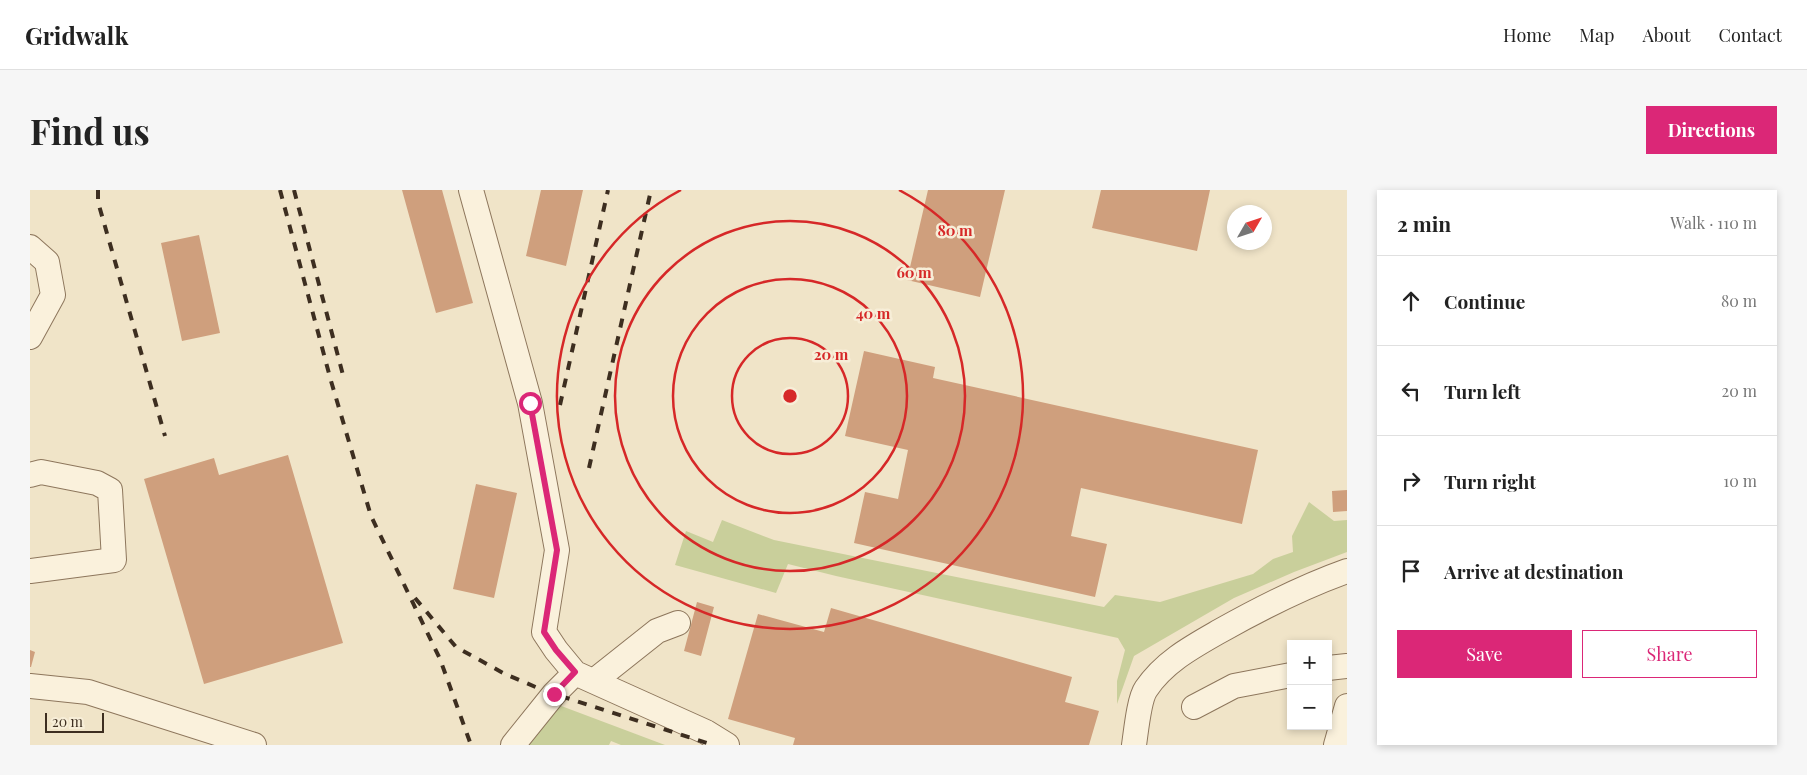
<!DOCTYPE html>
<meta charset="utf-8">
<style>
body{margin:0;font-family:"Playfair Display",serif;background:#f6f6f6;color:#222}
.controls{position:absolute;right:15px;bottom:15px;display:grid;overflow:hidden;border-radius:0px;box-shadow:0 2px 8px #0003}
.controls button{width:45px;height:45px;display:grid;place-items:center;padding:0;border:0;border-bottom:1px solid #e0e0e0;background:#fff;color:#222;font:25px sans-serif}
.compass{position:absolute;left:1197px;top:15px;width:45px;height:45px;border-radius:50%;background:#fff;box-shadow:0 2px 8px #0003;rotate:51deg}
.scale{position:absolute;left:15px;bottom:12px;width:59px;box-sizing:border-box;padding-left:5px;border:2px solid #3d2e20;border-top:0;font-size:14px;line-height:18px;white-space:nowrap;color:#3d2e20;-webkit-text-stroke:4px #f7eed8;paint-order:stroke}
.stop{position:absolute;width:15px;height:15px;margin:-11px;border:4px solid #db2777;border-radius:50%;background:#fff}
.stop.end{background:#db2777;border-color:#fff;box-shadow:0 1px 5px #0008}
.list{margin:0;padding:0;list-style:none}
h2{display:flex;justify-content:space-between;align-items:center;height:65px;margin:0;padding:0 20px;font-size:21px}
h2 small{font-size:16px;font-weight:400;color:#767676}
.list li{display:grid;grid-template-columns:32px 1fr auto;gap:15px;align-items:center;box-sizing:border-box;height:90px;padding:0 20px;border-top:1px solid #e0e0e0}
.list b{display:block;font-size:19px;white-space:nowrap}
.list em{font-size:16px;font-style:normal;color:#767676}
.actions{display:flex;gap:10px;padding:15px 20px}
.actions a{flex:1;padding:11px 0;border:1px solid #db2777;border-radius:0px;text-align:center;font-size:18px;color:#db2777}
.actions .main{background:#db2777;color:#fff}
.icon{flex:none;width:28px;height:28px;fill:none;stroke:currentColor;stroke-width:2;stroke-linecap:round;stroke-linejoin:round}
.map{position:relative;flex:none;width:1317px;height:555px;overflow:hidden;border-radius:0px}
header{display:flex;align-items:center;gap:30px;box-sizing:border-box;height:70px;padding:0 25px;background:#fff;border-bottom:1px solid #e0e0e0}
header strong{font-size:24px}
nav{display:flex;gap:28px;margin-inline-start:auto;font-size:18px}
.intro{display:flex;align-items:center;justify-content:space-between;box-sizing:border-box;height:120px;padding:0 30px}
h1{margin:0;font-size:35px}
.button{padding:12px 22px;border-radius:0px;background:#db2777;color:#fff;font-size:18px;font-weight:700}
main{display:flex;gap:30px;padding:0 30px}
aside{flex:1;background:#fff;border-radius:0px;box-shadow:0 2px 8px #0003}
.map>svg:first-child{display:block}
.green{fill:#c9cf9b}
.building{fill:#cf9f7d}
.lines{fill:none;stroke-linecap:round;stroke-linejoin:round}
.minor-casing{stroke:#8d765c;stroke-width:26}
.minor{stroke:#faf1dc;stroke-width:24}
.rail{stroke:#3d2e20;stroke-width:4;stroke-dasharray:9 9;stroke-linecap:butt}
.route{stroke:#db2777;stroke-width:6}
.ring{fill:none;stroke:#d62828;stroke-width:2.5}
.centre{fill:#d62828;stroke:#f7eed8;stroke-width:2.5}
.ring-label{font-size:15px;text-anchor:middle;font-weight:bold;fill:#d62828;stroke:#f7eed8;stroke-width:5;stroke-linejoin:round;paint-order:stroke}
</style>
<header>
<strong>Gridwalk</strong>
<nav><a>Home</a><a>Map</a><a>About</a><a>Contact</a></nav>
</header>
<div class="intro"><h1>Find us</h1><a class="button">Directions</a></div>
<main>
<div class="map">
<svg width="1317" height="555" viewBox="0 0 1317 555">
<rect width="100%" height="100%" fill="#f0e4c8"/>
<path class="green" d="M1279 312 1304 331 1317 330V362L1264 382 1204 408 1104 466 1087 514V491L1095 460 1088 448 806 386 758 374 746 403 645 375 656 341 683 352 692 330 744 350 1074 417 1085 405 1130 412 1223 384 1243 369 1263 362 1262 346Z
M526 514 635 555H591L581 551 579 555H492Z"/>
<path class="building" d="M372 0H412L443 113 406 123Z
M511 0H553L536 76 496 66Z
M898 0H975L950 107 877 90Z
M1071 0H1180L1167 61 1062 38Z
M169 45 190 143 152 151 131 53Z
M834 161 905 177 903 188 1228 260 1212 334 1051 298 1041 346 1077 354 1065 407 824 353 835 302 868 309 878 260 815 246Z
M258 265 313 453 174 494 114 289 184 268 189 285Z
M446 294 487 303 464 408 423 399Z
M1317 300V321L1303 322 1302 301Z
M667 412 684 417 671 466 654 461Z
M801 418 1042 487 1035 512 1069 521 1059 555H763L765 548 698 529 728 424 794 442Z
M0 460 5 462 1 477H0Z"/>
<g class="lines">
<g class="minor-casing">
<path id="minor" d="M441 0 500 213 527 360 514 442 526 460 545 483 676 542 697 555
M0 57 17 72 23 105 0 147
M0 285 11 282 67 293 80 300 84 370 0 381
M1298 478 1317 476
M564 491 627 441 648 433
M0 496 58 502 224 555
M1164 517 1204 496 1261 485
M483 555 524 504 545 483
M1104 555C1106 542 1109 509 1116 499 1134 472 1162 457 1190 441 1231 418 1272 397 1317 381
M1306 555 1317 516"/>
</g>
<use href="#minor" class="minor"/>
<path class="rail" d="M68 0V12L135 246
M250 0 301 191 341 326 410 469 441 555
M264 0 313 185
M530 215 578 0
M559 278 621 0
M385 408 426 457 475 484 515 501 683 555"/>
</g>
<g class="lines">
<path class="route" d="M500 213 527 360 514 442 526 460 545 482 524 504"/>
</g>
<g class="ring">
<circle cx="760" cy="206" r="58"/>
<circle cx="760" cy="206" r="117"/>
<circle cx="760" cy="206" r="175"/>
<path d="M869 0A233 233 0 1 1 651 0"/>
</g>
<circle cx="760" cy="206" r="8" class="centre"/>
<g class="ring-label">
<text x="925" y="46">80 m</text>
<text x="884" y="88">60 m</text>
<text x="843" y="129">40 m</text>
<text x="801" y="170">20 m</text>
</g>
</svg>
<div class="controls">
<button>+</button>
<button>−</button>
</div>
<svg class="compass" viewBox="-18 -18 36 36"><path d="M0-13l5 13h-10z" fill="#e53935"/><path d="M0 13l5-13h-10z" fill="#767676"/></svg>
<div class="scale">20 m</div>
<div class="stop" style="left:500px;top:213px"></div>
<div class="stop end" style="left:524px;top:504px"></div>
</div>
<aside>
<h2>2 min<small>Walk · 110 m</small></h2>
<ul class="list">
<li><svg class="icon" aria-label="ahead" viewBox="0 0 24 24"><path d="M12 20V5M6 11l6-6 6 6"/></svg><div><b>Continue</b></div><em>80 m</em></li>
<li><svg class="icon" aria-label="left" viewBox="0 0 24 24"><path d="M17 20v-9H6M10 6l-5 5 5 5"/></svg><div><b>Turn left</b></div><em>20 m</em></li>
<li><svg class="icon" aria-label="right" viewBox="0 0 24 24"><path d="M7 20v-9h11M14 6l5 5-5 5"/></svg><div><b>Turn right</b></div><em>10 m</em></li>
<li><svg class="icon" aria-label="arrive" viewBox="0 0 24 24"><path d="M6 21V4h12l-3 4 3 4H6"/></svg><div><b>Arrive at destination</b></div></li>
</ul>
<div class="actions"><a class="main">Save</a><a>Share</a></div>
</aside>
</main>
